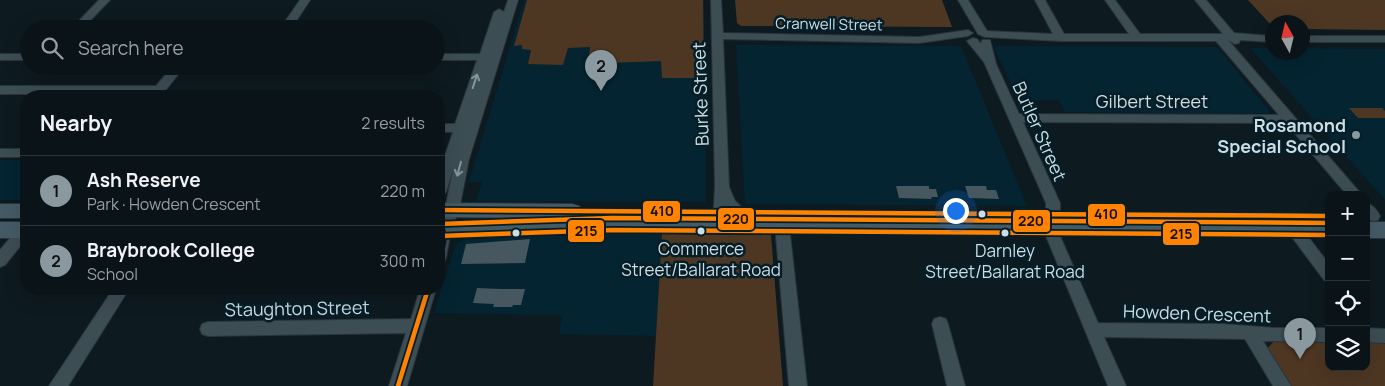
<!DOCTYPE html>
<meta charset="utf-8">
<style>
body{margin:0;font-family:Manrope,sans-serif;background:#182125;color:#f1f3f6}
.controls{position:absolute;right:15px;bottom:15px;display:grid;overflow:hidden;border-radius:10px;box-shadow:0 5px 20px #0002}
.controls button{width:45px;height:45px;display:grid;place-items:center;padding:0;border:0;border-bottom:1px solid #2a3337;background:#0a1418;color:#f1f3f6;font:25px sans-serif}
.compass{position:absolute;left:1265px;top:15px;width:45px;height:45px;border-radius:50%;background:#0a1418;box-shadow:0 5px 20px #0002;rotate:352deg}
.you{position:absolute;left:955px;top:210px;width:18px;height:18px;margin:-12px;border:4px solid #fff;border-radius:50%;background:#1a73e8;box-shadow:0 0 0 8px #1a73e833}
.badge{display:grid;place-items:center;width:32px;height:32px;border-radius:50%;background:#8a999f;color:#111;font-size:16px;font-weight:700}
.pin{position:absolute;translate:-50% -41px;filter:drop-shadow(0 1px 2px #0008)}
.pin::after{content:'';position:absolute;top:26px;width:18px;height:15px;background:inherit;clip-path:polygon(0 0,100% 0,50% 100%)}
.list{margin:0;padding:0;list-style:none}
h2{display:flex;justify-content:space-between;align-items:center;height:65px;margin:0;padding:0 20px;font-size:21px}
h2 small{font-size:16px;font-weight:400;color:#999ea2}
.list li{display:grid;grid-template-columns:32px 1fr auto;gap:15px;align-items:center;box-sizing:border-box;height:70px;padding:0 20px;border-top:1px solid #2a3337}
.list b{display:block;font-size:19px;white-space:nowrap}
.list p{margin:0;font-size:16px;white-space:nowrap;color:#999ea2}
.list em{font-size:16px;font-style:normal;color:#999ea2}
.icon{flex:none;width:28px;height:28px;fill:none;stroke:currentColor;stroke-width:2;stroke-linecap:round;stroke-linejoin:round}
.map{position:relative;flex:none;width:1385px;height:386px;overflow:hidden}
.search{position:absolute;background:#0a1418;box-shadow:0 5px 20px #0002;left:20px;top:20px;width:425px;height:55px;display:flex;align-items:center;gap:12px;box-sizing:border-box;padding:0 18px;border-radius:28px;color:#999ea2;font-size:19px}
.panel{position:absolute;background:#0a1418;box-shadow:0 5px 20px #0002;left:20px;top:90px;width:425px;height:205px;border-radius:20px}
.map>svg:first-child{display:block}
.built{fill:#042431}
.green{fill:#4d3723}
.building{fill:#47575f}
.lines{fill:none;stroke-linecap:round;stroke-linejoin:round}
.minor-casing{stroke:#2a343a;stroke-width:2}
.highway-casing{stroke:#2a343a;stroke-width:2}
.minor{fill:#3d4d54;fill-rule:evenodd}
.highway{fill:#445b66;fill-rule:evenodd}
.bus-1-casing{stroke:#051e28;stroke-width:8}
.bus-2-casing{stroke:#051e28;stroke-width:8}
.bus-3-casing{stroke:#051e28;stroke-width:8}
.bus-1{stroke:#ff8200;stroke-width:4.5}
.bus-2{stroke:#ff8200;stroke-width:4.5}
.bus-3{stroke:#ff8200;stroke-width:4.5}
.oneway{stroke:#86959c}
.poi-dot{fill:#8a999f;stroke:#051e28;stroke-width:2}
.bus-dot{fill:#cedde3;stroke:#051e28;stroke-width:2}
.labels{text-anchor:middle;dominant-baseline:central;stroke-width:5;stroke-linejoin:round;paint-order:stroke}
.far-street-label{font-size:15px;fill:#cedde3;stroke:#051e28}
.bus-label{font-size:17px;fill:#cedde3;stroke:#051e28}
.street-label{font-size:18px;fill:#cedde3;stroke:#051e28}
.poi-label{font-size:18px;font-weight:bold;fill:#cedde3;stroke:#051e28;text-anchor:end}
.line-badge{stroke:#051e28;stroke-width:2}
.pale-badge-label{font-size:14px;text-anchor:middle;font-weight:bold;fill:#111}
</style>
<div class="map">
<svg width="1385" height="386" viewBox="0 0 1385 386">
<rect width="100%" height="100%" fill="#0d1a20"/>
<path class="built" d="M524 0H704L706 202 476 201 482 182H469Z
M736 45 961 46 1027 206 745 204Z
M997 46 1217 47 1270 112 1268 114 1065 112 1058 100H1019L994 48Z
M1250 48H1272V52H1302L1303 48 1385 49V200Z
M0 160H26V200H0Z
M562 233 662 234 656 336 559 334 562 315 434 313 455 245 462 240Z"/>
<path class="green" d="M527 0H703L704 78H662L661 61 609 63V56H589L590 47 568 48 563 65 528 64 531 50 522 49V45L514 46Z
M735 0H942L952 27 741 26 737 23Z
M1248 0H1385V30L1303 29 1302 22H1272V26Z
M1349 108H1382L1385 111V118H1358Z
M662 234 771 235 783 386H653Z
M1274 341H1329V367H1366V341H1385V386H1288L1266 350Z"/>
<path class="building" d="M896 186H929V189H936L938 197H931L932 199 899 198Z
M965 186H986L987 190H996L999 199 969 198Z
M530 239 525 263 461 264 466 244Z
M477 288 501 289H525L521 305H513L512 307H493L494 304 473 303Z"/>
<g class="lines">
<g class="minor-casing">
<path id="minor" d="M99 0H110L82 29H71Z
M300 0H310L291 29H280Z
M508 0H518L469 159 459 210 451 230 446 258 444 262 439 264V225L445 210 453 169 446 192 444 195 439 197V173L453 132H439V124H455L477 60H436V54H480L494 12 499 9 504 12Z
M711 0H721L723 33 919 37 968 30 973 33 968 36 919 43 723 39 729 187 735 201 746 211 744 215 739 216 728 210 727 224 725 228 720 229 715 228 713 224 715 186Z
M958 0H968L987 31 1053 34 1035 0H1045L1064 34H1129L1105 0H1115L1140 34H1223L1195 0H1206L1234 33 1272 36V42L1240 40 1239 43 1235 44 1228 40 1362 195H1347L1286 123 1023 122 1060 203V236L1098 323 1223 324 1274 328H1329V342L1263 341 1291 386H1273L1245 339 1104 337 1126 386H1108L1046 236V203L984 62 967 41 973 38 977 39 981 44 982 40H990L996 64 1019 114 1279 115 1216 41H1061L985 37 978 34Z
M1302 36H1385V42H1302Z
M0 54H29V60H0Z
M173 66H185L161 96H149L151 94H0V86H156Z
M0 149H26V157H0Z
M1366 203C1373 205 1377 210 1380 216L1378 220 1373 221 1366 218Z
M782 220 787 221 789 225 807 386H789L775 225 777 221Z
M1294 224 1299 225 1329 264V282L1324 280 1289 233 1287 229 1289 225Z
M26 225V239L5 265 0 267V250L20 226Z
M113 289H129L68 386H49Z
M420 289H436L407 386H389L406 333 208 336 202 334 200 329 202 324 208 322 411 319Z
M940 317 946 319 948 324 965 386H947L932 324 934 319Z
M1366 328 1385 329V343L1366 342Z"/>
</g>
<g class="highway-casing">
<path id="highway" d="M439 203 572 204 579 206 582 211 577 217 1329 221V237L612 232 439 238V222L530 218 439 217Z
M0 204H26V218H0Z
M0 222H26V238H0Z
M1366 222H1385V238H1366Z"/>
</g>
<use href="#minor" class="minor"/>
<use href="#highway" class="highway"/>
<g class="bus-1-casing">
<path id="bus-1" d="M439 210 1329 216
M439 219 443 238 439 258
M398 386 428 289"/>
</g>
<g class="bus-2-casing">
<path id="bus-2" d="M439 236 612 230 1329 235"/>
</g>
<g class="bus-3-casing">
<path id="bus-3" d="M439 224 612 218 1329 223"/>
</g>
<use href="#bus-1" class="bus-1"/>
<use href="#bus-2" class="bus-2"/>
<use href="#bus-3" class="bus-3"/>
</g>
<defs><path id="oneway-shaft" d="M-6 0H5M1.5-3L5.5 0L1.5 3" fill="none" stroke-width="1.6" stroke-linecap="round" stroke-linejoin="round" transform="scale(1.25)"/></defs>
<g class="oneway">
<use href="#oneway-shaft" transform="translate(475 81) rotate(-72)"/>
<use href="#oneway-shaft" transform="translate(459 169) rotate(105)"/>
</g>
<circle class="poi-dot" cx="1356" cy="135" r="5"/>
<g class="bus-dot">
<circle cx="982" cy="214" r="4.5"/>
<circle cx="701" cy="231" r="4.5"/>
<circle cx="516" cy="233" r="4.5"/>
<circle cx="1005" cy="233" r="4.5"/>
</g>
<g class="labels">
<g class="far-street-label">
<text transform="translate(829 24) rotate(1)">Cranwell Street</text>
</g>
<g class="bus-label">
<text x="701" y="248">Commerce<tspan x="701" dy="21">Street/Ballarat Road</tspan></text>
<text x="1005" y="250">Darnley<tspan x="1005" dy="21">Street/Ballarat Road</tspan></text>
</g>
<g class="street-label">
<text transform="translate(700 94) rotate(-92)">Burke Street</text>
<text x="1152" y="101">Gilbert Street</text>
<text transform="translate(1040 131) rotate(66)">Butler Street</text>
<text transform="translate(297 308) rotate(-1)">Staughton Street</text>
<text transform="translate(1197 313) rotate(2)">Howden Crescent</text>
</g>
<g class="poi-label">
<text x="1346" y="125">Rosamond<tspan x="1346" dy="21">Special School</tspan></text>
</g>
</g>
<g class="line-badge">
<rect x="642" y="200" width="39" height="23" rx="5" fill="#ff8200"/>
<rect x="1087" y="203" width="39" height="24" rx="5" fill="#ff8200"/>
<rect x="717" y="207" width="38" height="24" rx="5" fill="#ff8200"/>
<rect x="1012" y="209" width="39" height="24" rx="5" fill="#ff8200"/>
<rect x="567" y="219" width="38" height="24" rx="5" fill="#ff8200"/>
<rect x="1162" y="222" width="38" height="24" rx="5" fill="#ff8200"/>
</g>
<g class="pale-badge-label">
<text x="662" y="216">410</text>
<text x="1106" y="219">410</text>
<text x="736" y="224">220</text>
<text x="1031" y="226">220</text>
<text x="586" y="236">215</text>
<text x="1181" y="239">215</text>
</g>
</svg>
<div class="controls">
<button>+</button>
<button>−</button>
<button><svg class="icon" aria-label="locate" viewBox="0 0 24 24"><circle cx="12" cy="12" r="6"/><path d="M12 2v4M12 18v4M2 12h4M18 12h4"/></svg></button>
<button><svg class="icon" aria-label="layers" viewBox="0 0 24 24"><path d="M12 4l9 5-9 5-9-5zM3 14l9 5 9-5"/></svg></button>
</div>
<svg class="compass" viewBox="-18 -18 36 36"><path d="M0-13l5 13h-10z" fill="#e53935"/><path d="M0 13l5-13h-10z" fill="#999ea2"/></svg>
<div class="you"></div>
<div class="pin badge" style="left:1300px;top:359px">1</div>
<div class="pin badge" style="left:601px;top:91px">2</div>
<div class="search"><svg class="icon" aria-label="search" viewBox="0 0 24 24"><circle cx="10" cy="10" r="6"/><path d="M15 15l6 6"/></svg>Search here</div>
<section class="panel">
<h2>Nearby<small>2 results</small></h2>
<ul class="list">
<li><span class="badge">1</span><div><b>Ash Reserve</b><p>Park · Howden Crescent</p></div><em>220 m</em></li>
<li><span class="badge">2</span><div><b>Braybrook College</b><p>School</p></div><em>300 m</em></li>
</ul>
</section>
</div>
